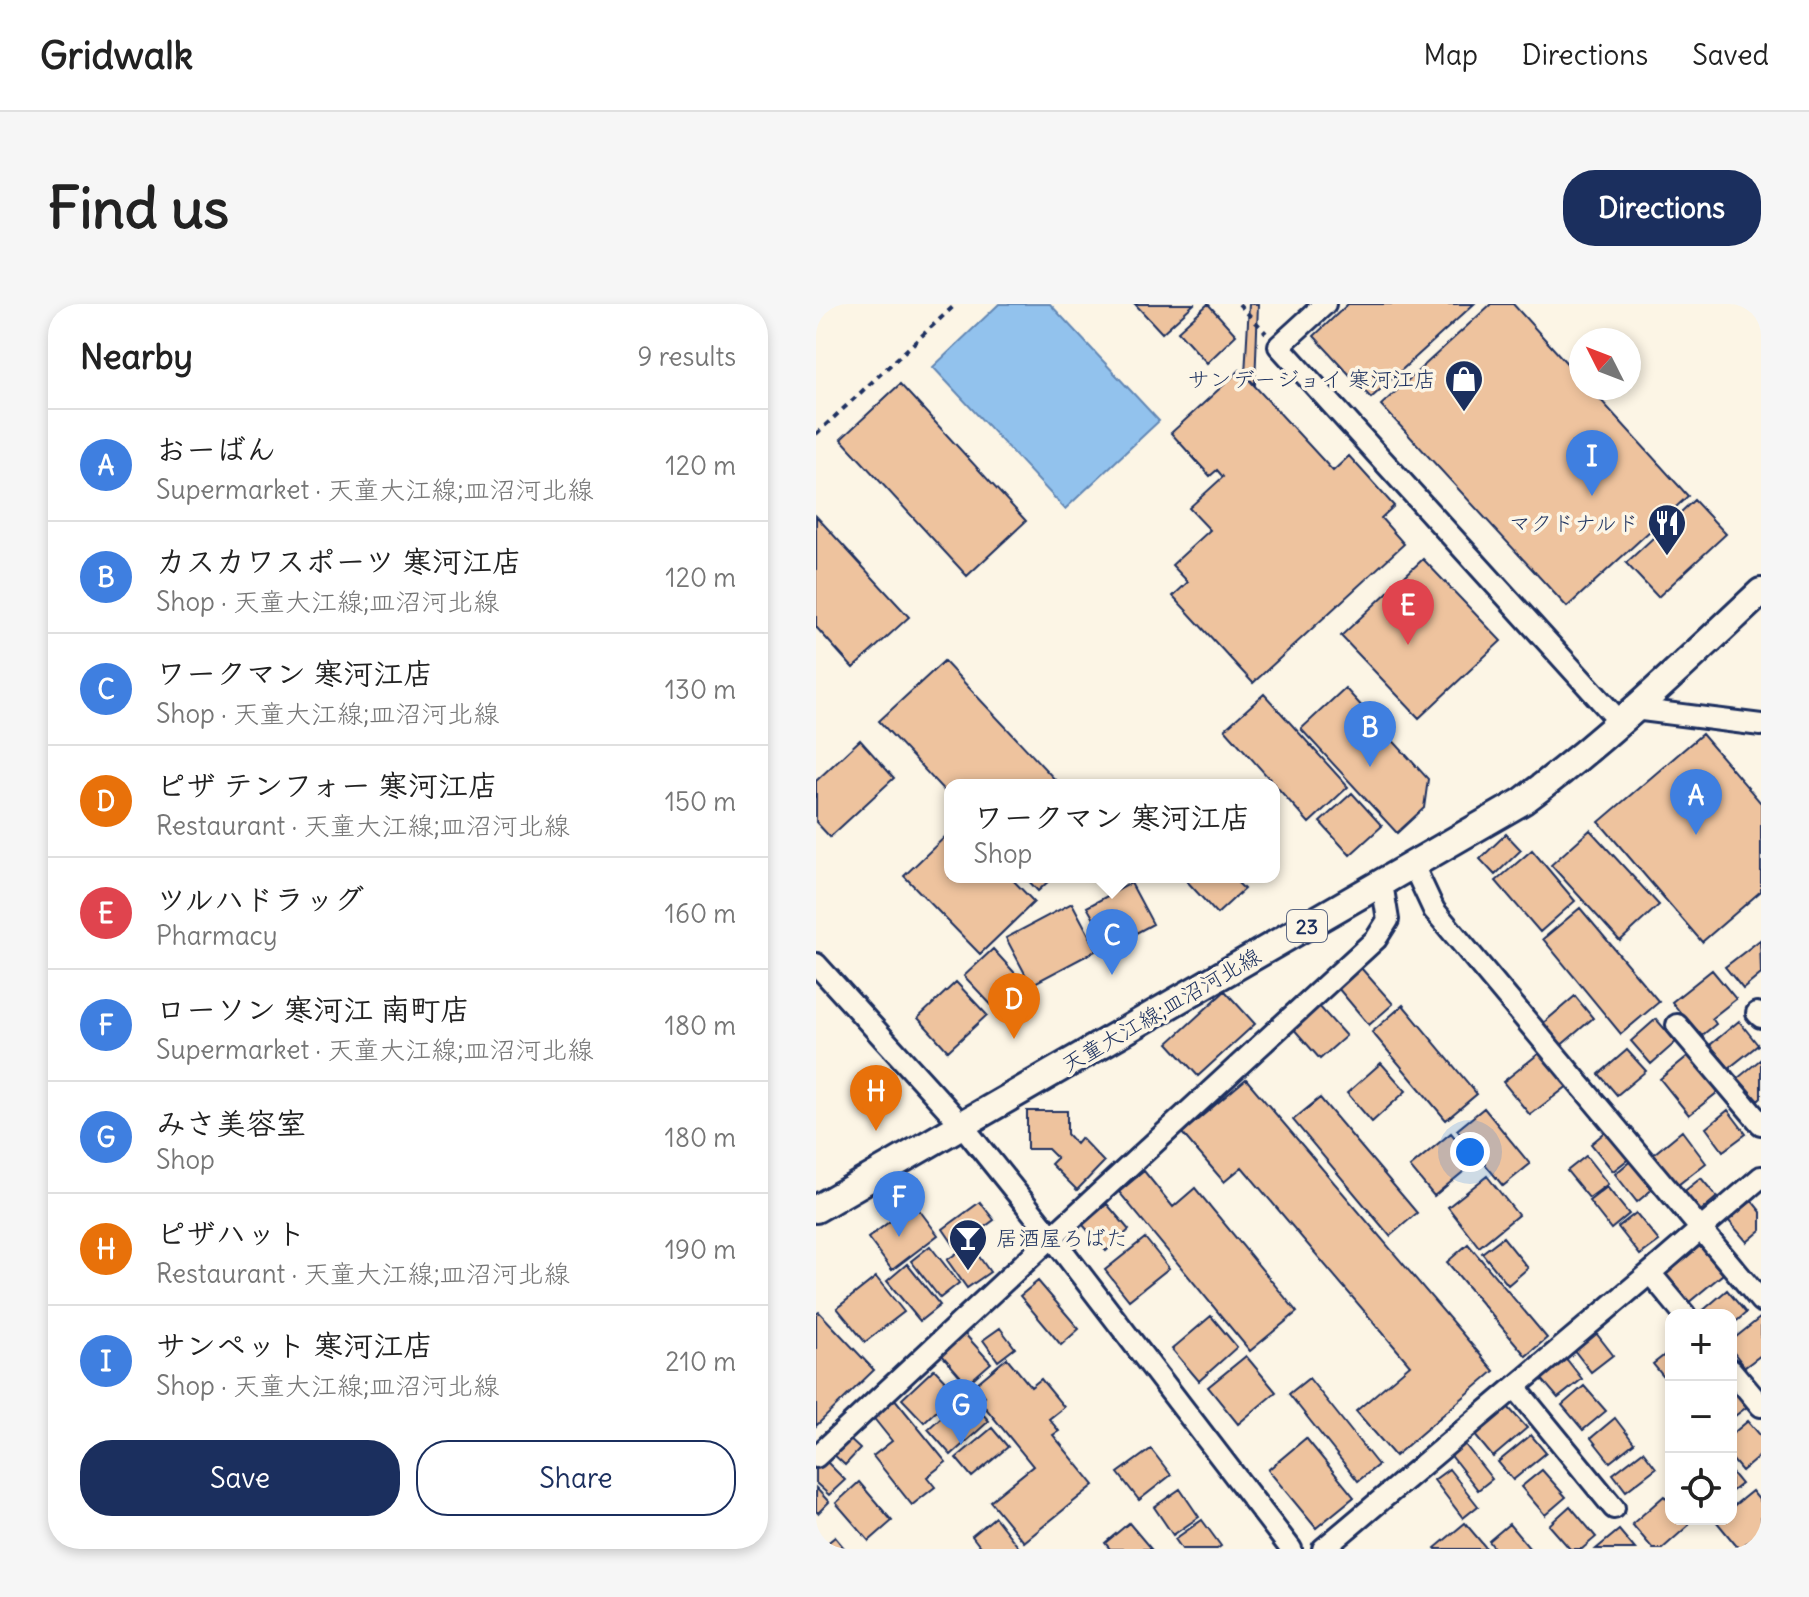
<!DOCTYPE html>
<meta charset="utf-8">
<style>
body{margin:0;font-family:Delius,"Klee One",sans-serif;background:#f6f6f6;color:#222}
.controls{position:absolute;right:24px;bottom:24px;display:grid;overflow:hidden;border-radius:16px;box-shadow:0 4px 12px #0003}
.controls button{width:72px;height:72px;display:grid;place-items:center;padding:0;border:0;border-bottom:2px solid #e0e0e0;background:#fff;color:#222;font:40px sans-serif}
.compass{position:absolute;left:753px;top:24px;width:72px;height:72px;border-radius:50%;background:#fff;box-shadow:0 4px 12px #0003;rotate:312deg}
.you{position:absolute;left:654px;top:848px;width:28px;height:28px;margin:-20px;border:6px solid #fff;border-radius:50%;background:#1a73e8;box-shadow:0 0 0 12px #1a73e833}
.badge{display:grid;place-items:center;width:52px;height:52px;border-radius:50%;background:#1b2f5e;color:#fff;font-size:26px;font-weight:700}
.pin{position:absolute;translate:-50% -66px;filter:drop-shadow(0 2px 4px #0008)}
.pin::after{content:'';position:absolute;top:42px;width:28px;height:24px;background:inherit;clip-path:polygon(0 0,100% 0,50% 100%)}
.popup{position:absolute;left:128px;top:475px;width:336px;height:104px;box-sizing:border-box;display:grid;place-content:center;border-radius:16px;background:#fff;filter:drop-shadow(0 2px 6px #0005);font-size:26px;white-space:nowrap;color:#767676}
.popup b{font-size:30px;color:#222}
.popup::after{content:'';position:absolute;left:50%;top:100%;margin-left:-16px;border:16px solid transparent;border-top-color:#fff}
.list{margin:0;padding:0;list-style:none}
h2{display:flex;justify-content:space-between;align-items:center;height:104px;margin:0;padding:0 32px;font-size:34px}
h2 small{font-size:26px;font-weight:400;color:#767676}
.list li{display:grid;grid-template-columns:52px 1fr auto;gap:24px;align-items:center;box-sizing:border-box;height:112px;padding:0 32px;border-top:2px solid #e0e0e0}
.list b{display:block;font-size:30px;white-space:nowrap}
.list p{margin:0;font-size:26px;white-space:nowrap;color:#767676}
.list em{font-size:26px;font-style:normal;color:#767676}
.actions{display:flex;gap:16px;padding:24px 32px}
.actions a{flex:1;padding:18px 0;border:2px solid #1b2f5e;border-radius:32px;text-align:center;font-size:28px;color:#1b2f5e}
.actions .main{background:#1b2f5e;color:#fff}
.icon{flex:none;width:44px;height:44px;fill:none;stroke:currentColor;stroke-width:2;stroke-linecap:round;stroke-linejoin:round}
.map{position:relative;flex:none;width:945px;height:1245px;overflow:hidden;border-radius:32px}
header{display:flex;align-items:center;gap:48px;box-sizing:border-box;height:112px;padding:0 40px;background:#fff;border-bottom:2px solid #e0e0e0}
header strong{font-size:38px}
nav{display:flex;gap:44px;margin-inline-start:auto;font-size:28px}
.intro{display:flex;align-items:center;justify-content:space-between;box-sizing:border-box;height:192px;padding:0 48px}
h1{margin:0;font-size:56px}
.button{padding:20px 36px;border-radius:32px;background:#1b2f5e;color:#fff;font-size:28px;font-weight:700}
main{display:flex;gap:48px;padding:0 48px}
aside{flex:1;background:#fff;border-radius:32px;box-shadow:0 4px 12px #0003}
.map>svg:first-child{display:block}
.water{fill:#92c2ed;stroke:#6287b4;stroke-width:2}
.building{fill:#eec39e;stroke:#1b2f5e;stroke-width:2}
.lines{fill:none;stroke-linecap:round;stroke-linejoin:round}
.minor-casing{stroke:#1b2f5e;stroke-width:26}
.major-casing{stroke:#1b2f5e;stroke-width:32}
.path{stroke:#1b2f5e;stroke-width:4;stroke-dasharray:6 6;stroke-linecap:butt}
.minor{stroke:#fcf5e5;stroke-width:20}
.major{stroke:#fcf5e5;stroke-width:26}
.labels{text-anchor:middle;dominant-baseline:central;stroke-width:7;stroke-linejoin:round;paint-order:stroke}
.shield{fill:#fcf5e5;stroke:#5e6a86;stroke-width:2}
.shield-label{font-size:20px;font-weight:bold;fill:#1b2f5e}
.poi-label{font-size:22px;fill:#1b2f5e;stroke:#fcf5e5;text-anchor:end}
.street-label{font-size:22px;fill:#1b2f5e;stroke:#fcf5e5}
</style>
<header>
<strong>Gridwalk</strong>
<nav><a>Map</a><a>Directions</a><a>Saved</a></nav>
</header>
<div class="intro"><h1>Find us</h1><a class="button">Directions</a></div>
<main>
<aside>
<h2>Nearby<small>9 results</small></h2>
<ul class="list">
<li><span class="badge" style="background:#3f7fe0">A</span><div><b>おーばん</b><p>Supermarket · 天童大江線;皿沼河北線</p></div><em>120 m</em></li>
<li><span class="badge" style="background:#3f7fe0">B</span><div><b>カスカワスポーツ 寒河江店</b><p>Shop · 天童大江線;皿沼河北線</p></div><em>120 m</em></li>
<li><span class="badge" style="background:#3f7fe0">C</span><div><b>ワークマン 寒河江店</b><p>Shop · 天童大江線;皿沼河北線</p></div><em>130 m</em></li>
<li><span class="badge" style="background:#e8710a">D</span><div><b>ピザ テンフォー 寒河江店</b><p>Restaurant · 天童大江線;皿沼河北線</p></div><em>150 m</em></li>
<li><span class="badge" style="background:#e0444e">E</span><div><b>ツルハドラッグ</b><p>Pharmacy</p></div><em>160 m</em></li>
<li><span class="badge" style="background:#3f7fe0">F</span><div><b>ローソン 寒河江 南町店</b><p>Supermarket · 天童大江線;皿沼河北線</p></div><em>180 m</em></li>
<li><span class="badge" style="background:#3f7fe0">G</span><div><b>みさ美容室</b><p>Shop</p></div><em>180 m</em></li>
<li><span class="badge" style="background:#e8710a">H</span><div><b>ピザハット</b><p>Restaurant · 天童大江線;皿沼河北線</p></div><em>190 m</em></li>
<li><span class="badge" style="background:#3f7fe0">I</span><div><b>サンペット 寒河江店</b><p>Shop · 天童大江線;皿沼河北線</p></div><em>210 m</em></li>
</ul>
<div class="actions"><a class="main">Save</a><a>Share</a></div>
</aside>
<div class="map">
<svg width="945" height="1245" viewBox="0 0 945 1245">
<rect width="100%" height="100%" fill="#fcf5e5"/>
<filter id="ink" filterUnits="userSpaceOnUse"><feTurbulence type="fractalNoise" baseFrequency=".0125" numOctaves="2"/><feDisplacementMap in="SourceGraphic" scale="16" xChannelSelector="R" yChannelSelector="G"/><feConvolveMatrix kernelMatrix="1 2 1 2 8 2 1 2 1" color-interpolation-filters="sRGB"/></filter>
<g filter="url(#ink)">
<path class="water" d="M183 0H234L343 117 249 205 117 63Z"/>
<path class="building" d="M319 0H378L346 29Z
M392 0 420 31 391 59 362 27Z
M433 0H442L439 81 429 70Z
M532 0H658L555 94 498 32Z
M675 0H697L765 75V84H774L872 192 751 303 565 101Z
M424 66 517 167 533 152 578 202 565 214 588 240 437 379 357 292 372 278 356 261 394 226 373 204 407 173 401 166 394 172 355 129Z
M84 80 210 217 151 272 25 135Z
M878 196 910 230 842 293 810 259Z
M0 212 93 313 37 364 0 323Z
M607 255 685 337 603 414 525 332Z
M128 357 244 481H134V493L63 417Z
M529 384 612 475 608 504 581 529 485 425Z
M448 390 532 483 493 519 409 425Z
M886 430 945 499V587L886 638 783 518Z
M44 436 78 474 14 533 0 518V477Z
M536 489 566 522 534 551 504 518Z
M774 526 843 601 804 637 735 561Z
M134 528V573H194L218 598 164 650 88 572Z
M690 530 705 546 679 571 664 555Z
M716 546 759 597 724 628 680 577Z
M209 573H237L222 587Z
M367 573H416L428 585 401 610Z
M315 579 337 620 294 643 271 603Z
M256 599 281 646 215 681 190 634Z
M764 604 843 698 805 730 727 635Z
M944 636 945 670 927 685 909 663Z
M177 645 205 676 196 684 218 707 198 725 148 672Z
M545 664 577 700 553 721 522 684Z
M896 666 920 695 896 714 900 720 884 733 856 698Z
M140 678 171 711 132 747 102 714Z
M409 687 439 720 382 772 352 739Z
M759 692 777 714 743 743 725 721Z
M502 701 530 732 504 755 476 723Z
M587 701 661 790 630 816 556 728Z
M840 715 860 738 835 760 815 737Z
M923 717 942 741 913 764 894 741Z
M811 746 830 767 801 791 783 770Z
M726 747 753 781 714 811 687 778Z
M873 751 902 788 873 811 844 775Z
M945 755V794L942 797 922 774Z
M565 759 590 787 556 818 531 789Z
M430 775 678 1067 579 1152 540 1107 594 1061 426 863 408 878 366 829Z
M504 794 601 909 574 932 477 816Z
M668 804 714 860 687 882 641 826Z
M912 806 930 830 907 847 890 824Z
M211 807H251V830L260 840 265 834 288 858 261 886 235 860 241 854 232 845H211Z
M793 825 815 853 797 867 775 840Z
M866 827 890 859 858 884 833 854Z
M635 829 659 858 618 892 594 863Z
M770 852 792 880 773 894 751 867Z
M817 855 839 883 821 898 799 870Z
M328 867 357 903 379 884 481 1008 434 1047 303 888Z
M671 872 702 911 663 943 632 903Z
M885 874 901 893 881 910 865 890Z
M791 883 813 910 795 925 773 897Z
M936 897 945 908V926L931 938 912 916Z
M164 898 178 916 140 944 127 925Z
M98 899 122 931 76 966 52 934Z
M291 900 313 926 290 947 267 921Z
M820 909 843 937 824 951 802 923Z
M687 933 712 964 692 981 666 949Z
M329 934 353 964 313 996 289 966Z
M154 940 174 968 151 984 131 956Z
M652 940 731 1034 710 1052 631 958Z
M114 942 143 979 124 994 95 957Z
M884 942 907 970 872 999 849 971Z
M91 960 124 1001 104 1017 71 977Z
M60 973 88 1008 49 1038 21 1004Z
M222 977 263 1025 245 1041 204 992Z
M911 986 930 1009 915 1022V1011H886L884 1009Z
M3 1008 58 1066 0 1122V1010Z
M395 1012 421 1043 383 1077 356 1045Z
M945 1013V1051L929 1063 915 1045V1037Z
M184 1024 199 1044 182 1057 167 1036Z
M148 1029 175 1059 151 1080 125 1050Z
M780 1029 797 1051 775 1068 758 1046Z
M855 1046V1082L837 1060Z
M430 1052 460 1088 422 1120 392 1083Z
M749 1053 766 1075 742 1094 724 1073Z
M191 1054 215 1083 225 1075 248 1103 233 1115 243 1127 237 1131 278 1181 208 1238 174 1197 217 1162 164 1097 169 1092 160 1080Z
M118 1065 140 1088 108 1118 86 1095Z
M493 1074 562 1161 542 1177 473 1090Z
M915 1081 932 1102 915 1115Z
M768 1082 790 1107 767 1126 746 1101Z
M150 1091 173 1117 135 1151 112 1125Z
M78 1094 130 1158 111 1173 119 1183 96 1201 57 1152 76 1137 56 1112Z
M691 1102 711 1124 677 1153 658 1130Z
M799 1114 818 1139 794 1158 775 1134Z
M932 1117 945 1132V1151L926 1167 915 1154V1131Z
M176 1124 192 1143 156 1173 140 1154Z
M715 1131 730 1149 697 1176 682 1158Z
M31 1133 44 1145 29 1161 16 1149Z
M490 1134 538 1193 500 1224 452 1166Z
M647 1138 676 1175 662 1186 633 1149Z
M335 1145 355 1171 323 1196 302 1169Z
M827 1147 840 1164 810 1187 797 1170Z
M7 1154 29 1176 13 1191 0 1179V1161Z
M633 1165 662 1202 647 1214 618 1176Z
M726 1166 750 1193 729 1211 705 1183Z
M915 1168 925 1180 915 1188Z
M43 1178 76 1217 53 1237 20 1199Z
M0 1184 13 1198 2 1209 0 1207Z
M364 1185 383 1213 357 1231 338 1203Z
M936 1187 945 1198V1227L923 1245 900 1217 902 1215H915V1204Z
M848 1192 855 1200V1215H868L873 1221 846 1245H837L816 1220Z
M754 1202 780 1233 766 1245H754L733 1221Z
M179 1213 203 1244 202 1245H166L156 1232Z
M386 1216 405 1242 401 1245H366L359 1235Z
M313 1219 335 1245H294L289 1239Z
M649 1219 671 1245H620L619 1244Z
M693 1220 714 1245H679L673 1237Z
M803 1226 819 1245H780Z
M19 1233 29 1245H4Z"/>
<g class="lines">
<g class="minor-casing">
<path id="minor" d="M509 0 463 42 804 418
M818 405 945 421
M597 561 618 606 945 997
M0 660 146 821 236 933 475 1245
M941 709 945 713
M861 721 945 820
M834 969 869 1011
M915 1066 945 1102
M699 1083 798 1204
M0 1153 236 933 560 635 572 616 566 579
M507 1245 834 969 945 873"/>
</g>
<g class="major-casing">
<path id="major" d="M0 905 707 497C792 434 868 360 945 288"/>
</g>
<path class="path" d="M423 0 450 29
M0 130 140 0"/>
<use href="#minor" class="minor"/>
<use href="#major" class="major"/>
</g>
</g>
<defs>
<g id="shop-pin" transform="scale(2)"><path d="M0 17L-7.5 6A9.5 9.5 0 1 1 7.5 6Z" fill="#1b2f5e" stroke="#fcf5e5"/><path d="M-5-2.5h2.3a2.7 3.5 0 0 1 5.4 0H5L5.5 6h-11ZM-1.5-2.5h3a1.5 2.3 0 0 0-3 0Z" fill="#fff"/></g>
<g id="restaurant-pin" transform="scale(2)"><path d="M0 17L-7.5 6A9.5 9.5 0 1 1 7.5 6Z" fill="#1b2f5e" stroke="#fcf5e5"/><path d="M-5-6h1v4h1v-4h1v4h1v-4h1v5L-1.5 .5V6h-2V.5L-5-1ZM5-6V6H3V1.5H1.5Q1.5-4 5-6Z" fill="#fff"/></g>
<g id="bar-pin" transform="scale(2)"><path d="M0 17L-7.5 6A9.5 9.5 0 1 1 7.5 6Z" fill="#1b2f5e" stroke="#fcf5e5"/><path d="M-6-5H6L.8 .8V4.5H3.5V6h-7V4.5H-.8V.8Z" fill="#fff"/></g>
</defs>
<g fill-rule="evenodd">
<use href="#shop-pin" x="648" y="75"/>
<use href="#restaurant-pin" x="851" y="219"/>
<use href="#bar-pin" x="152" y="934"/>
</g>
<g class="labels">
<rect class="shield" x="471" y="606" width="40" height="32" rx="6"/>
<g class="shield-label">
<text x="491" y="622">23</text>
</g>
<g class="poi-label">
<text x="620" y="75">サンデージョイ 寒河江店</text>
<text x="823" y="219">マクドナルド</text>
<text x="180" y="934" text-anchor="start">居酒屋ろばた</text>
</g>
<g class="street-label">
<text transform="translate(345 706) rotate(-30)">天童大江線;皿沼河北線</text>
</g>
</g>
</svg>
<div class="controls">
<button>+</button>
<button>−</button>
<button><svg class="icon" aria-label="locate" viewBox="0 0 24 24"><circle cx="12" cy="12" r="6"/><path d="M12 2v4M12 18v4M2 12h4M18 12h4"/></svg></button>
</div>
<svg class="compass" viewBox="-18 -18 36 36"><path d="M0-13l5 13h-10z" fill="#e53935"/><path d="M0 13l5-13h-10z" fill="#767676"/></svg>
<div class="you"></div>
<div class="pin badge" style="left:880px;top:531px;background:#3f7fe0">A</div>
<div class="pin badge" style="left:554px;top:463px;background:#3f7fe0">B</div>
<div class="pin badge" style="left:296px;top:671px;background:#3f7fe0">C</div>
<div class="popup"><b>ワークマン 寒河江店</b>Shop</div>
<div class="pin badge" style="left:198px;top:735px;background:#e8710a">D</div>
<div class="pin badge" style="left:592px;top:341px;background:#e0444e">E</div>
<div class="pin badge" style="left:83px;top:933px;background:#3f7fe0">F</div>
<div class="pin badge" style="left:145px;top:1141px;background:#3f7fe0">G</div>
<div class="pin badge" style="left:60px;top:827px;background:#e8710a">H</div>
<div class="pin badge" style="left:776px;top:192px;background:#3f7fe0">I</div>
</div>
</main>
